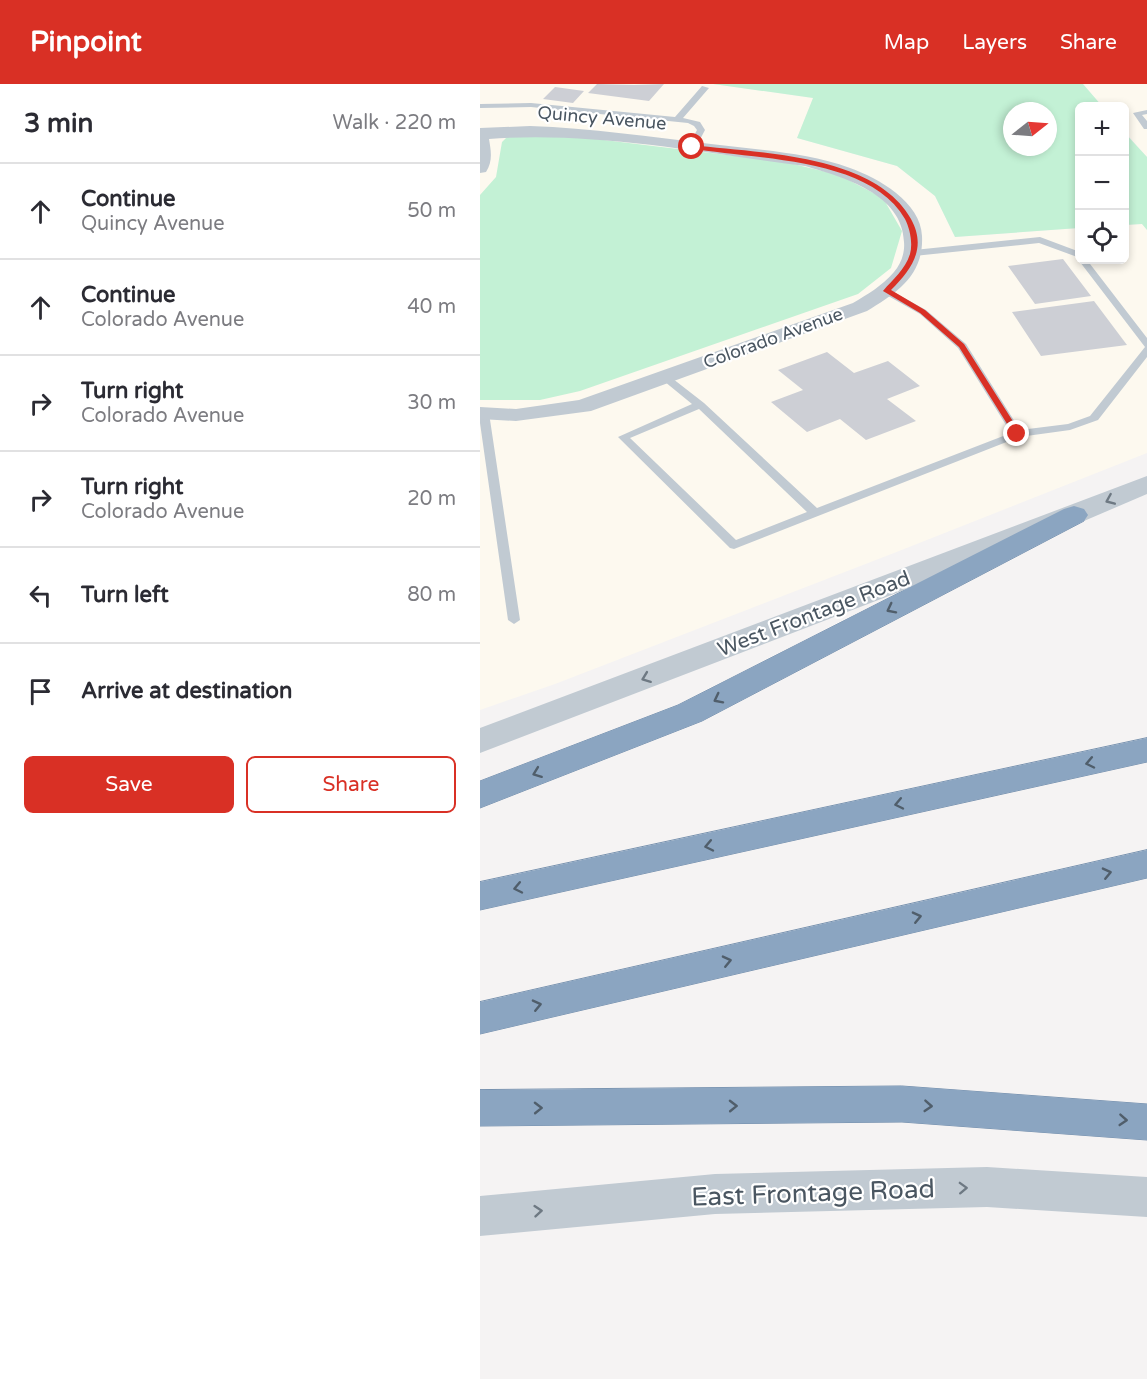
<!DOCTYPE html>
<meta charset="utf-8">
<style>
body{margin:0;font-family:"Varela Round",sans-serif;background:#f2f2f3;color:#2b2b33}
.controls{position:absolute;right:18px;top:18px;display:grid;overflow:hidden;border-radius:9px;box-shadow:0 3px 9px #0003}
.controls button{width:54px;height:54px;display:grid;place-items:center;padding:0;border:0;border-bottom:2px solid #e1e1e2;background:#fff;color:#2b2b33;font:30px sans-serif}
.compass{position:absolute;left:523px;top:18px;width:54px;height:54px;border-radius:50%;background:#fff;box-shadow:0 3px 9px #0003;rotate:73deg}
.stop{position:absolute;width:18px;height:18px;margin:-14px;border:4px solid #d93025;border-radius:50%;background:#fff}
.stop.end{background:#d93025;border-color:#fff;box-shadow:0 2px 6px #0008}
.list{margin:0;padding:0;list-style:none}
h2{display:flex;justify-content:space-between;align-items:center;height:78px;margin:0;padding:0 24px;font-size:26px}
h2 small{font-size:20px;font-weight:400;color:#7c7c81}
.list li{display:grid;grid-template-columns:39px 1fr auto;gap:18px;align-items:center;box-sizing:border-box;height:96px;padding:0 24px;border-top:2px solid #e1e1e2}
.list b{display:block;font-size:22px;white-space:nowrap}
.list p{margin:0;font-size:20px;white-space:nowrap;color:#7c7c81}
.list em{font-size:20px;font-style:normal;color:#7c7c81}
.actions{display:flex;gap:12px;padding:18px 24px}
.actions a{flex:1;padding:14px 0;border:2px solid #d93025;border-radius:9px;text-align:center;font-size:21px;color:#d93025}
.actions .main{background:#d93025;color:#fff}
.icon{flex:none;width:33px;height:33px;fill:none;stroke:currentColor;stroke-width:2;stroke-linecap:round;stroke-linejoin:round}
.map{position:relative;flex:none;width:667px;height:1295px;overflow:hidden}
header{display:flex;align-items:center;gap:36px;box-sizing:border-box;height:84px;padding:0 30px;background:#d93025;color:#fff}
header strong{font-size:28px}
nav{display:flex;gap:33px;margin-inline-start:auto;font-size:21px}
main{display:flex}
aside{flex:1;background:#fff}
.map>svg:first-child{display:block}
.commercial{fill:#fdf9ef}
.green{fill:#c3f1d5;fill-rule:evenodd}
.building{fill:#cdcfd5}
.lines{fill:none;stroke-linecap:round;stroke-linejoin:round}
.motorway-casing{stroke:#7690ad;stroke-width:1}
.service{fill:#c1cad2;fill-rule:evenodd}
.minor{fill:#c1cad2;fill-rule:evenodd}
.tertiary{fill:#c1cad2;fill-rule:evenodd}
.motorway{fill:#8ba5c1;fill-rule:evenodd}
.oneway{stroke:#6e7983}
.oneway2{stroke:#505e6b}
.route{fill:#d93025}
.labels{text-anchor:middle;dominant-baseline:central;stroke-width:4.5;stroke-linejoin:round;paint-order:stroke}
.far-street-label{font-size:18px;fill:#4a5661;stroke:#fff}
.street-label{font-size:21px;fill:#4a5661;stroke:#fff}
.near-street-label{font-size:26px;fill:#4a5661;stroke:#fff}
</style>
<header>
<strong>Pinpoint</strong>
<nav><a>Map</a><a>Layers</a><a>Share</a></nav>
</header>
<main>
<aside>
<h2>3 min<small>Walk · 220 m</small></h2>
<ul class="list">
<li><svg class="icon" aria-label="ahead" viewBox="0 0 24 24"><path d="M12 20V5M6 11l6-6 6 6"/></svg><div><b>Continue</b><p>Quincy Avenue</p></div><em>50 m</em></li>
<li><svg class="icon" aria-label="ahead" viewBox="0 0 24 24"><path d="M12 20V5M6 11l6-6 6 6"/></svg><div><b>Continue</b><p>Colorado Avenue</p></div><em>40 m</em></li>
<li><svg class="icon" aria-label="right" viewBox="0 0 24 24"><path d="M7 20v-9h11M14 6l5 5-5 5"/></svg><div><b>Turn right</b><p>Colorado Avenue</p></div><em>30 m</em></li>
<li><svg class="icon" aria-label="right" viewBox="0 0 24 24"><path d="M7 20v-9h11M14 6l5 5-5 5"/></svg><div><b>Turn right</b><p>Colorado Avenue</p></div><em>20 m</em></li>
<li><svg class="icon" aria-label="left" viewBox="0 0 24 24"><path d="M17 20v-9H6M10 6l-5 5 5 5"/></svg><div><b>Turn left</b></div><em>80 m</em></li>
<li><svg class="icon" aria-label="arrive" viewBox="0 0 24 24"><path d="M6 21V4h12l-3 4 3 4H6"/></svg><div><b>Arrive at destination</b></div></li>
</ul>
<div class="actions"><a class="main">Save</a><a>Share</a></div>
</aside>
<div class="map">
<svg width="667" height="1295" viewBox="0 0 667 1295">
<rect width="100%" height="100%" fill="#f5f3f3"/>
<path class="commercial" d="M0 0H233L334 14 317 54 417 82 455 112 475 153 599 144 600 176H644L645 141 662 140 667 146V369L414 469 75 600 0 626Z
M603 0H667V73L645 48 644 22H622Z"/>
<path class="green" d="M233 0H603L622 22H600L599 144 475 153 455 112 417 82 317 54 333 14ZM532 27H568V63H532Z
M644 48 667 73V146L662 140 645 141Z
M83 51 305 78 359 91 403 114 422 147 411 184 378 210 100 307 60 316H0V111L16 93 22 58 27 53Z"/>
<path class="building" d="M117 0 154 1 184 0 169 17 108 9Z
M75 3 104 7 93 19 63 15Z
M583 175 611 212 555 220 528 182Z
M614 217 647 261 561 272 532 228Z
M347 268 374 289 408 277 440 302 407 315 436 337 386 356 360 335 327 348 291 318 323 306 298 286Z"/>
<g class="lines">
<g class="motorway-casing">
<path id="motorway" d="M594 422 604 425 608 431 604 437 222 637 0 724V697L198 621 584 425Z
M667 654V678L0 826V798Z
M667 766V794L0 950V918Z
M422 1002 667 1020V1056L422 1038 0 1042V1006Z"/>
</g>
<path class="service" d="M222 2 229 4 203 34 220 38 225 46 216 63 212 66 208 63 217 46 214 42 208 39 51 23 0 24V20L51 19 195 33Z
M667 26V30L662 31 667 37V45H664L653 29Z
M560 153 600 168V174L559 159 434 172 429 169 434 166Z
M600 174 607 176 667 254V273L618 336 590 346 539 353 254 465 250 464 138 353 212 320 179 293 184 290 188 291 224 319 337 424 531 349 478 264 440 230 403 209V205L406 204 446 226 486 260 540 346 588 340 610 332 665 263 600 178ZM219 325 327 428 256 456 150 354Z
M4 326 9 329 40 536 34 540 28 536 0 339V327Z"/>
<path class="minor" d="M50 42C111 44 171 53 231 60 277 66 325 68 370 84 398 94 441 118 442 152 444 191 417 209 387 227L111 327 36 337 0 335V323L36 325 99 316 373 219C388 210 402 202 414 188 421 180 425 169 424 158 423 110 363 93 325 82 222 69 113 47 9 55 11 67 13 77 6 88L0 89V44Z"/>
<path class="tertiary" d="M667 392V410L604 437 0 669V644Z
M507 1083 667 1093V1133L507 1123 235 1130 0 1152V1112L235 1090Z"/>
<use href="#motorway" class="motorway"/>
</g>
<defs><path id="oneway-chevron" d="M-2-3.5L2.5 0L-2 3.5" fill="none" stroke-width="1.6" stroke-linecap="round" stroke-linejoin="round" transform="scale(1.5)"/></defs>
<g class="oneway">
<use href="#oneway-chevron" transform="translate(630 416) rotate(157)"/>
<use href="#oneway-chevron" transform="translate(166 594) rotate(159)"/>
<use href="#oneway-chevron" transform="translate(483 1104) rotate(-2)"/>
<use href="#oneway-chevron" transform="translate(58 1127) rotate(-5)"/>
</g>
<g class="oneway2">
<use href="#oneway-chevron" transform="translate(411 525) rotate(153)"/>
<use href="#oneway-chevron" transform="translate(238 615) rotate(153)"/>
<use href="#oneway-chevron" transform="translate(610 679) rotate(168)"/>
<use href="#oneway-chevron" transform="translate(57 689) rotate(159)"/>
<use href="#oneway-chevron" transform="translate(419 720) rotate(168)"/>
<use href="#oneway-chevron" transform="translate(229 762) rotate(168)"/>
<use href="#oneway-chevron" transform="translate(627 789) rotate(-13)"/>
<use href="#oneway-chevron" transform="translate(38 804) rotate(168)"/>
<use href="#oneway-chevron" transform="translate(437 833) rotate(-13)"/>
<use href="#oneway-chevron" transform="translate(247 877) rotate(-13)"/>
<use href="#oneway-chevron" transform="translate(57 921) rotate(-13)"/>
<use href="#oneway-chevron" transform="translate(253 1022) rotate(-1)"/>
<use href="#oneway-chevron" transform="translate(448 1022) rotate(4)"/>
<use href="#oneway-chevron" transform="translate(58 1024) rotate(-1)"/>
<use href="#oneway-chevron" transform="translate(643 1036) rotate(4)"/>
</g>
<path class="route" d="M212 61C277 69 395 70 431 135 447 164 432 185 411 206L445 226 484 260 541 350 540 351H534L479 263 440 229 403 207C413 195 425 186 430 170 433 159 430 145 425 135 389 72 273 76 210 64Z"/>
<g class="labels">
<g class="far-street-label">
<text transform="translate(122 34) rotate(5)">Quincy Avenue</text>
<text transform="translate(293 254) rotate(-20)">Colorado Avenue</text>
</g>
<g class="street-label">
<text transform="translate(334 530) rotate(-21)">West Frontage Road</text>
</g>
<g class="near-street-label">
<text transform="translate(333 1109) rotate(-2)">East Frontage Road</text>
</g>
</g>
</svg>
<div class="controls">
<button>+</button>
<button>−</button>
<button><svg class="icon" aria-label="locate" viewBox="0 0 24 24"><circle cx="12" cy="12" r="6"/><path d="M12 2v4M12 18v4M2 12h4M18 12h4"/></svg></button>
</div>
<svg class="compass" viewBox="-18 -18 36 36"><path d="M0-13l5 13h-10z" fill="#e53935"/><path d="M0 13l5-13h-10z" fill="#7c7c81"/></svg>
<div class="stop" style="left:212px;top:63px"></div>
<div class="stop end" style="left:537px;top:350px"></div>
</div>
</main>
